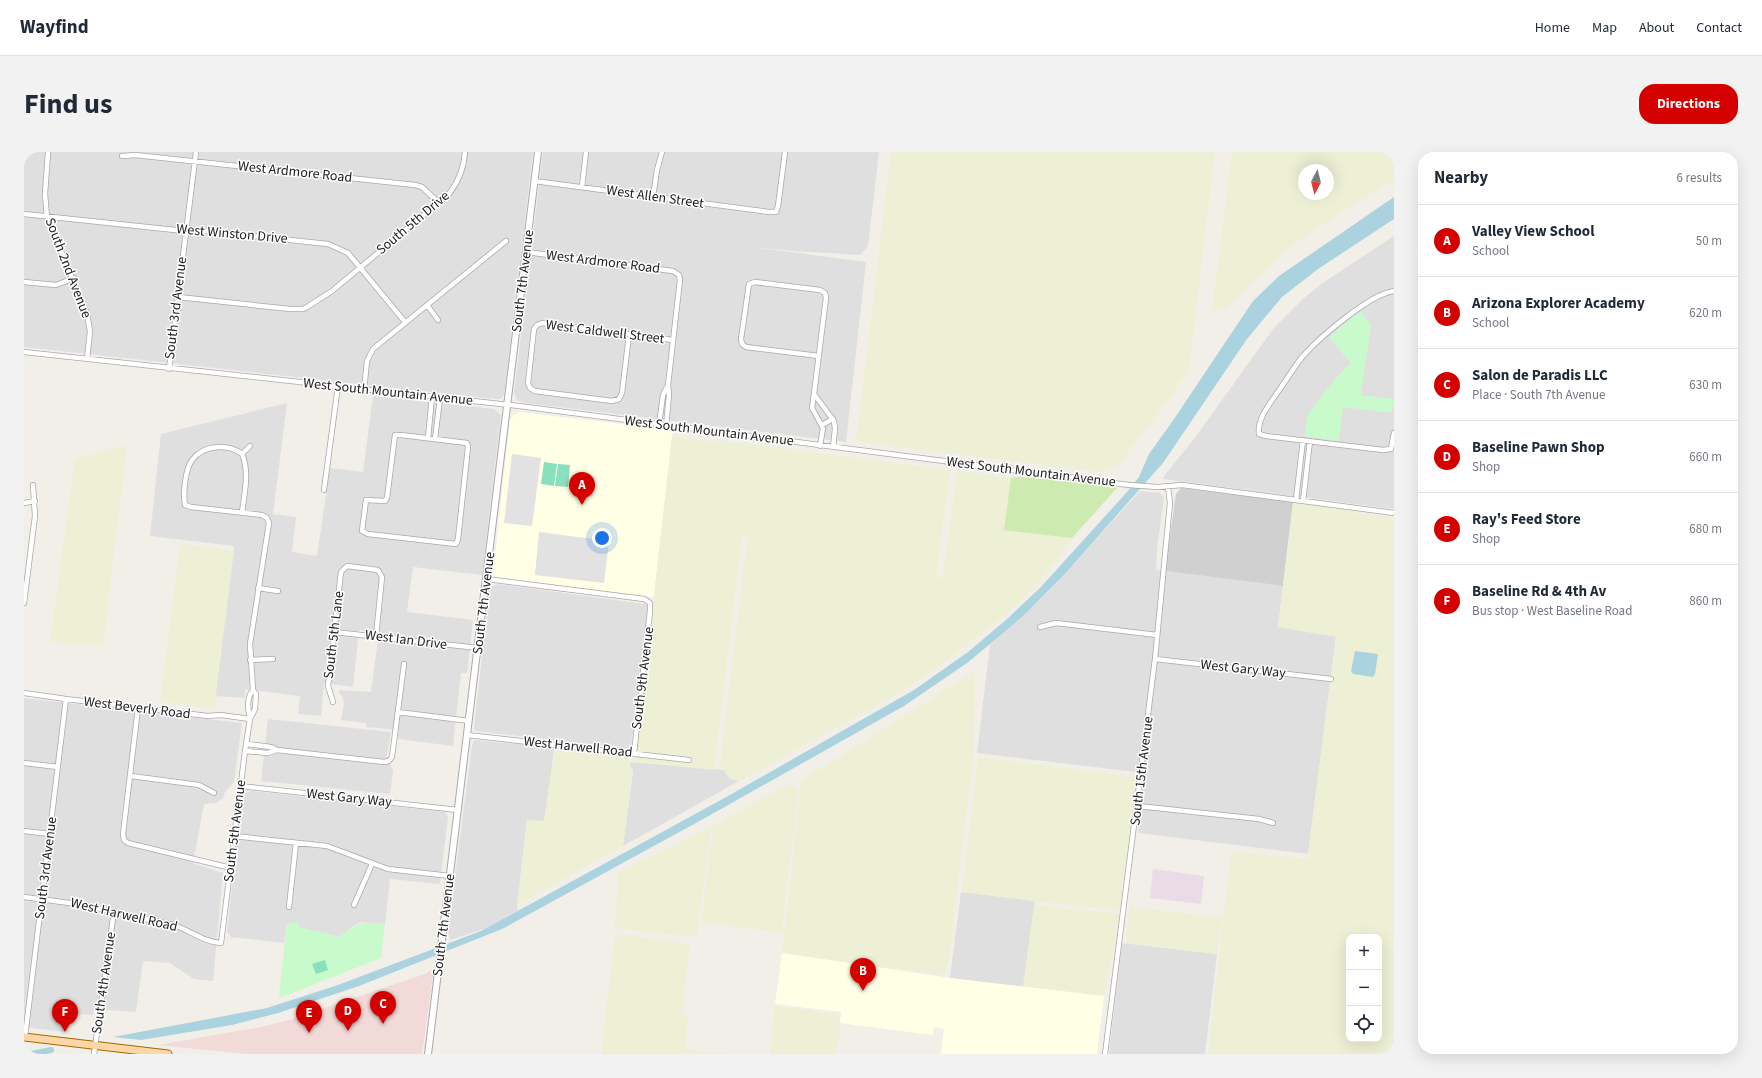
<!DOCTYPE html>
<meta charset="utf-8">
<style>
body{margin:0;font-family:"Source Sans 3",sans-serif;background:#f2f2f3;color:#1f2937}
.controls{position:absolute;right:12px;bottom:12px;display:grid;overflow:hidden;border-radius:8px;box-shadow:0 4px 16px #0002}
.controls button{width:36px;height:36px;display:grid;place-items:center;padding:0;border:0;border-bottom:1px solid #e0e1e3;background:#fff;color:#1f2937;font:20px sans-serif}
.compass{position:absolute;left:1274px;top:12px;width:36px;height:36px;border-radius:50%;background:#fff;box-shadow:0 4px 16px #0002;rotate:187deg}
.you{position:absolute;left:578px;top:386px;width:14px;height:14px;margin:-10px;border:3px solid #fff;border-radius:50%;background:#1a73e8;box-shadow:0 0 0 6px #1a73e833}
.badge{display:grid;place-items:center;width:26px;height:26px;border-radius:50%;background:#d40000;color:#fff;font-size:13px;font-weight:700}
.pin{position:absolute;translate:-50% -33px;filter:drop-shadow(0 1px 2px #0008)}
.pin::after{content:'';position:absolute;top:21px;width:14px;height:12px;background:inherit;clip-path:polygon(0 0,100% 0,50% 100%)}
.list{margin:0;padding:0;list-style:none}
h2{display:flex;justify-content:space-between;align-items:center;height:52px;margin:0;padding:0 16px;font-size:17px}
h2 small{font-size:13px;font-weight:400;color:#747a83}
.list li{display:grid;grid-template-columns:26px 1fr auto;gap:12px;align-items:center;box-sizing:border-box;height:72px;padding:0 16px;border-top:1px solid #e0e1e3}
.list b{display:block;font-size:15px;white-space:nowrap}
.list p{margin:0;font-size:13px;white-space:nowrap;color:#747a83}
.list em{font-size:13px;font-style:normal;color:#747a83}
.icon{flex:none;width:22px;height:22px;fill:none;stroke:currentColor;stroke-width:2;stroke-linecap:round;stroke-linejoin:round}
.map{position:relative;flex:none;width:1370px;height:902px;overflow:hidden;border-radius:16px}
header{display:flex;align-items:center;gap:24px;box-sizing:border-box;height:56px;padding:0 20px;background:#fff;border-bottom:1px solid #e0e1e3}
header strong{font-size:19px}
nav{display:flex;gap:22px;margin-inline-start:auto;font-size:14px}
.intro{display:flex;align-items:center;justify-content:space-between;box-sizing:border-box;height:96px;padding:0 24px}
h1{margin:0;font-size:28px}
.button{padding:10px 18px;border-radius:16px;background:#d40000;color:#fff;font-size:14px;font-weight:700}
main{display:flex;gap:24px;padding:0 24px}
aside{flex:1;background:#fff;border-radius:16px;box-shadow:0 4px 16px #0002}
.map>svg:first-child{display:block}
.residential{fill:#e0dfdf}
.commercial{fill:#f2dad9}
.industrial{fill:#ebdbe8}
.education{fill:#ffffe5}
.religious{fill:#d0d0d0}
.farmland{fill:#eef0d5;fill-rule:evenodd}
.grass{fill:#cdebb0}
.park{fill:#c8facc}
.pitch{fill:#88e0be}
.parking{fill:#e2e2e2}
.water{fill:#aad3df}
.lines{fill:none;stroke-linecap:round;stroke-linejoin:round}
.canal{stroke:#aad3df;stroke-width:6}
.minor-casing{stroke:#a9a9a9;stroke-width:6}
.tertiary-casing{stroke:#a9a9a9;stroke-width:8}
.primary-casing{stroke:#a06b00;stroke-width:9}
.minor{stroke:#fff;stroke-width:4.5}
.tertiary{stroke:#fff;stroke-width:6}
.primary{stroke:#fcd6a4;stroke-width:7}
.labels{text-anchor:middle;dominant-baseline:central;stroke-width:3;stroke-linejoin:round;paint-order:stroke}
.street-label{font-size:14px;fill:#222;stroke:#fff}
</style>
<header>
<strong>Wayfind</strong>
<nav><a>Home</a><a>Map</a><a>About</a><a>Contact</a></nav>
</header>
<div class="intro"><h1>Find us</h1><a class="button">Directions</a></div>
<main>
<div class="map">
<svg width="1370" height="902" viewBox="0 0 1370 902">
<rect width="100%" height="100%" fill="#f2efe9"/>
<path class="residential" d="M0 0H509L480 243 476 247H471L0 195Z
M519 0H855L844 94 836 103 770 99 729 95 842 110 822 290 501 251 493 248 490 241Z
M1370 84V357L1139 327 1140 324 1170 287 1249 177 1280 146 1300 130Z
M349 244 470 257 477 263 458 423 389 415 383 460 449 468 443 521H437L429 594 374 587 375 578 342 575V571L317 568 320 551 319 545 315 541V538L347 540 355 480 335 478 329 535 300 531 297 564 274 562 276 544 221 537V546L191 544 210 394 126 384 137 282 263 251 249 362 272 365 268 400 293 404 306 316 339 320Z
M1116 339 1136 341 1140 345 1133 397 1132 418 1259 434 1254 475 1312 484 1284 702 1114 681 1120 621 953 601 966 493 1026 438Z
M473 432 621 452 623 453 624 460 607 595 605 597 451 579 450 575 466 436 468 434Z
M0 546 218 571 210 630 201 640 199 646 192 651 180 652 169 711 199 721 189 829 170 827 146 811 119 809 112 860 70 857 69 863 43 862 40 880 0 875Z
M244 567 367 580 363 604 369 619 366 642 237 629Z
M450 588 531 596 520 670 503 668 493 759 463 776 426 788 424 779 448 593Z
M605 610 700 618 706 627 715 629 599 694 609 620Z
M227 639 421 660 424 665 416 732 366 727 361 772 337 770 331 773 316 785 263 773 260 791 207 785 203 779 218 645 221 641Z
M937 740 1011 749 1000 835 926 826Z
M1098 791 1193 802 1181 902H1085Z"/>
<path class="commercial" d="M410 816 398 902H222L134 893 237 875 265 868 401 822Z"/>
<path class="industrial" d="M1129 717 1180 724 1177 752 1126 746Z"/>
<path class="education" d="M494 260 649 278 630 445 472 425 469 422 486 267Z
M758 801 926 826 1080 844 1073 902H917L920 877 910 875 909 883 816 871 817 860 751 852Z"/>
<path class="religious" d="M1157 336 1269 350 1259 434 1141 419 1152 342Z"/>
<path class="farmland" d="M867 0H1191L1165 216 1143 250 1094 313 1079 320 832 290Z
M1208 0H1370V29L1330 52 1262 98 1201 157H1188ZM1280 18H1304V42H1280Z
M648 284 692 291V288L926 318 912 426H919L933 318 987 326 980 378 1048 386 1026 417 1003 443 969 474 908 519 870 544 715 629 706 627 696 612 724 383 718 382 690 618 611 610Z
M103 293 79 494 26 490 51 307Z
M1269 350 1329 358 1328 361 1370 365V902H1184L1207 700 1284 707 1312 485 1254 475ZM1325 785H1355V887H1325Z
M156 392 210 399 190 557 136 549Z
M951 519 950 600 924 815 922 821 919 823 758 801 777 629Z
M530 598 604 606 609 620 599 694 493 753 503 668 520 669Z
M954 605 1113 625 1096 759 938 740Z
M766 632 774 640 758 780 677 771 689 673Z
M687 675 673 785 590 776 594 736 593 722Z
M1010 753 1097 762 1080 844 999 834Z
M1106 755 1198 766 1193 802 1101 791Z
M591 782 666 792 658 862 664 864 661 897 711 902H577Z
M751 854 815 863 816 880 811 902H746Z"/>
<path class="grass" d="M992 325 1015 326 1093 336 1048 386 980 378 987 326Z"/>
<path class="park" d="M1337 160 1347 174 1337 243 1370 247 1368 261 1319 255 1315 289 1281 284 1283 264 1310 228 1327 211 1305 186 1323 169Z
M273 770 276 775 316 785C336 769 336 770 361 772L357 806 256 846 255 842 263 772Z"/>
<path class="pitch" d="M520 310 533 312 530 334 517 332Z
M534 312 546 313 544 335 531 334Z
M301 808 304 818 292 822 288 812Z"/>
<path class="parking" d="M488 302 517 306 508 374 480 371Z
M515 380 585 389 580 431 511 423Z"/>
<path class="water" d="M1370 45V67L1294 117 1258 145 1223 187 1139 311 1039 424 999 464 965 493 943 511 880 554 681 666 478 777 335 834 254 861 208 873 117 888 89 885 243 856 314 833 457 779 706 643 890 538 944 500 983 467 1016 436 1103 340 1115 325 1125 302 1148 270 1229 149 1255 124Z
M1331 499 1354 502 1351 522 1349 525 1329 522 1327 519Z"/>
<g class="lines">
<path class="canal" d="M7 902 27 898"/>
<g class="minor-casing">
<path id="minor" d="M24 0 21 42 23 65 63 162 66 179 63 207
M98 4 111 3 391 33 398 35 415 51
M510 29 745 60H752L754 54 761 0
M558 35 562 0
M629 45 633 18 638 0
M0 62 151 78 162 77 304 92 324 101 381 170
M502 100 649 119 655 123 656 128 644 233 645 243 642 274
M0 130 32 133 50 126
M1370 139C1346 142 1296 185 1279 204 1270 215 1262 229 1253 241 1245 253 1233 267 1235 282L1242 284 1359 298 1367 297 1370 281
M154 145 266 157H279L283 155 308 139 425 42C435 29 440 16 441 0
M403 153 414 168
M605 183 598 241 595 247 588 249 511 239 506 236 504 231 510 177 513 173 518 171 649 188
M0 200 495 254 1105 333 1134 335 1158 333 1370 361
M795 204 722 195 718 192 717 187 725 132 731 130 796 138 801 141 802 146 790 242 788 256 799 276 796 294
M145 217 172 0
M340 238 343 209 349 197 482 89
M790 242 810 269 811 277 809 295
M635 273 639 243 644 233
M798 273 809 267
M371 283H377L443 291 444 295 434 387 432 392 344 382 338 379 342 348 361 349 363 346Z
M404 286 408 245
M411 287 416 246
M218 302 226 294
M300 338 314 234
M1272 348 1279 288
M1279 349 1286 289
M0 351 11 349
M218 361C220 342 226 321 218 302
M463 427 620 447 626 451V459L610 601
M234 436 254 439
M0 451 11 364 9 333
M1016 475 1032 471 1133 483
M310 480 454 496
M1131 507 1307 527
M226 508 249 507
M0 541 42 547 184 564 197 563 226 567
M309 550 304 534 317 420 323 414 354 418 358 425 352 484
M114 556 99 682 100 688 104 691 207 716
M374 560 445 569
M226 567C224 557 222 546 229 538
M443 583 665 608
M223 592 247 595 253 598 360 610 365 609 368 605 380 512
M221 599 244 601 253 598
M0 611 34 615
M107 624 175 633 190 641
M216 634 434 658
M1114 654 1235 667 1249 671
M0 679 26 682
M210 684 303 694 364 717 426 724
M0 745 53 752 150 773C167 779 180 790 197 791L221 599 226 567 231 557 232 542 229 538 226 492 245 371 243 366 238 363 167 355 161 353C159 341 161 318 168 308 180 292 204 292 218 302
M330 753 348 712
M265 755 272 691
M1 885 42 547
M70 902 90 759
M1081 902 1131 507 1146 351 1144 335"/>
</g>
<g class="tertiary-casing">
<path id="tertiary" d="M404 902 514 0"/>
</g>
<g class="primary-casing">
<path id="primary" d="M0 885 144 902"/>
</g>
<use href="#minor" class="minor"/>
<use href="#tertiary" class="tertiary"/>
<use href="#primary" class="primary"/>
</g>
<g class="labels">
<g class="street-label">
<text transform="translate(271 20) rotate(6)">West Ardmore Road</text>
<text transform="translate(631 45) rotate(8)">West Allen Street</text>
<text transform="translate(389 71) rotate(-40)">South 5th Drive</text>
<text transform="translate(208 82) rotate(5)">West Winston Drive</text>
<text transform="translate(579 110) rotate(7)">West Ardmore Road</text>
<text transform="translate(44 116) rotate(69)">South 2nd Avenue</text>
<text transform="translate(499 129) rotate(-83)">South 7th Avenue</text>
<text transform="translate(152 156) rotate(-83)">South 3rd Avenue</text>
<text transform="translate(581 180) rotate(7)">West Caldwell Street</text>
<text transform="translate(364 240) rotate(6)">West South Mountain Avenue</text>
<text transform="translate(685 279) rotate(7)">West South Mountain Avenue</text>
<text transform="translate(1007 320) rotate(7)">West South Mountain Avenue</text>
<text transform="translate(460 451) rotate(-83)">South 7th Avenue</text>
<text transform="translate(310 483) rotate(-83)">South 5th Lane</text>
<text transform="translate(382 488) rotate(7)">West Ian Drive</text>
<text transform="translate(1219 517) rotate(6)">West Gary Way</text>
<text transform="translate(619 526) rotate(-83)">South 9th Avenue</text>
<text transform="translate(113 556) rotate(7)">West Beverly Road</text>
<text transform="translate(554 595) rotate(6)">West Harwell Road</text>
<text transform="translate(1118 619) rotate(-83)">South 15th Avenue</text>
<text transform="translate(325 646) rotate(6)">West Gary Way</text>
<text transform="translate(211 679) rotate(-83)">South 5th Avenue</text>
<text transform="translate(22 716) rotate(-83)">South 3rd Avenue</text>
<text transform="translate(100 763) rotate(13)">West Harwell Road</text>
<text transform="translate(420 773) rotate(-83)">South 7th Avenue</text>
<text transform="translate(80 831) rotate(-82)">South 4th Avenue</text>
</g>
</g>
</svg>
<div class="controls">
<button>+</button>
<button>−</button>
<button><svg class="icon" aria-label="locate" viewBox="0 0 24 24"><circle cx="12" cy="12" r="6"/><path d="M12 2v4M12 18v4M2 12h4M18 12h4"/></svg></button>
</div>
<svg class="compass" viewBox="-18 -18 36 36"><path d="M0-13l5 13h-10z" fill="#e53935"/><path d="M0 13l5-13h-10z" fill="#747a83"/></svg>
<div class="you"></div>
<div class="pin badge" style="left:558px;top:353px">A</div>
<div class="pin badge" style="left:839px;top:839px">B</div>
<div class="pin badge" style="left:359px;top:872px">C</div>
<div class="pin badge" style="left:324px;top:879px">D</div>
<div class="pin badge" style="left:285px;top:881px">E</div>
<div class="pin badge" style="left:41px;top:880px">F</div>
</div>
<aside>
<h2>Nearby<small>6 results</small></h2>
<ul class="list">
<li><span class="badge">A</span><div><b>Valley View School</b><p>School</p></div><em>50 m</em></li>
<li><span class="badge">B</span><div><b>Arizona Explorer Academy</b><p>School</p></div><em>620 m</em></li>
<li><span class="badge">C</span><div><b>Salon de Paradis LLC</b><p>Place · South 7th Avenue</p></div><em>630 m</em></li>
<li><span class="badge">D</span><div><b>Baseline Pawn Shop</b><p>Shop</p></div><em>660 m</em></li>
<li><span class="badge">E</span><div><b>Ray's Feed Store</b><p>Shop</p></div><em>680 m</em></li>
<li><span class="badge">F</span><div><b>Baseline Rd &amp; 4th Av</b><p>Bus stop · West Baseline Road</p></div><em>860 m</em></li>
</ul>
</aside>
</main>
